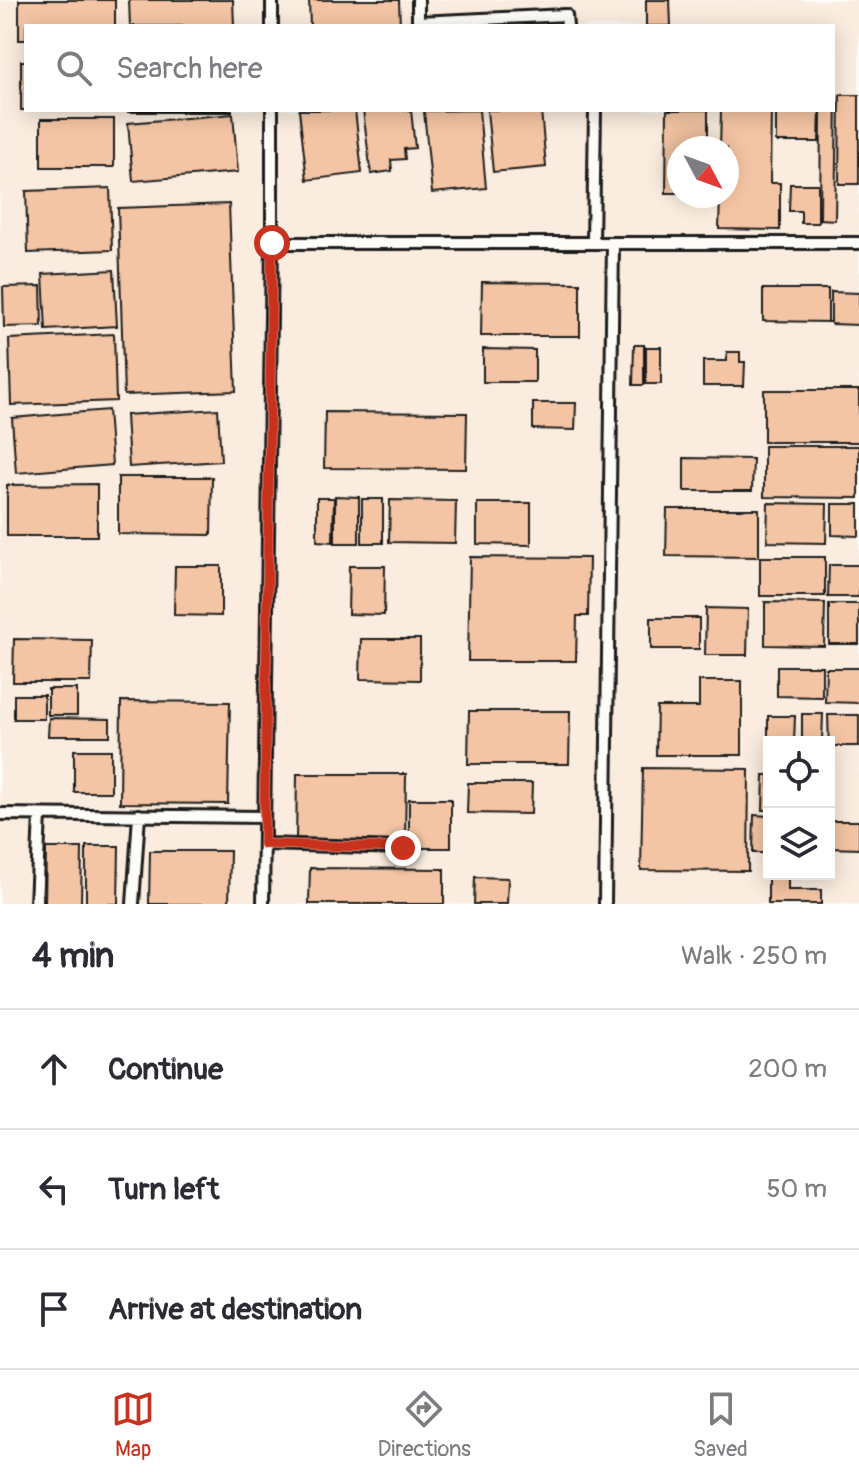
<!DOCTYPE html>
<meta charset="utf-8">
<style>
body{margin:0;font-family:Pangolin,sans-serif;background:#f2f2f3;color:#2b2b33}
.controls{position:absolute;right:24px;bottom:24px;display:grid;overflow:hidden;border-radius:0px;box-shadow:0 4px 20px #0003}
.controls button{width:72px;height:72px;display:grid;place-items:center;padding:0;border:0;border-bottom:2px solid #e1e1e2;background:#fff;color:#2b2b33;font:40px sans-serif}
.compass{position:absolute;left:667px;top:136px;width:72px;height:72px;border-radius:50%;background:#fff;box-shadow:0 4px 20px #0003;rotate:131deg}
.stop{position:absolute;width:24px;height:24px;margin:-18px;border:6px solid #c8321e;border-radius:50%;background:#fff}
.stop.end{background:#c8321e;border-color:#fff;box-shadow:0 2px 8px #0008}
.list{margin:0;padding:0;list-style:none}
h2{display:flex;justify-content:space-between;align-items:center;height:104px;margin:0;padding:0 32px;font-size:34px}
h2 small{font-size:26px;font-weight:400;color:#7c7c81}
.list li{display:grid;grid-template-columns:52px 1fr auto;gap:24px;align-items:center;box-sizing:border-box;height:120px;padding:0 32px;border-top:2px solid #e1e1e2}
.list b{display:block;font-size:30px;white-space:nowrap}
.list em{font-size:26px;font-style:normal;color:#7c7c81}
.icon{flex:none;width:44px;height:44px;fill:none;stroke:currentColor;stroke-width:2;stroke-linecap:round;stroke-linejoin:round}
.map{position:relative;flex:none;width:859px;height:904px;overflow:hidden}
.search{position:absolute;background:#fff;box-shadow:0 4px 20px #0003;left:24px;right:24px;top:24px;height:88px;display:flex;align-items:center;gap:20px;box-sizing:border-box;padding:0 28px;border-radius:0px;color:#7c7c81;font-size:30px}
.sheet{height:464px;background:#fff}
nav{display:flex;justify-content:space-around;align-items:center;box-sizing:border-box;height:112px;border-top:2px solid #e1e1e2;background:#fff;font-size:22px;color:#7c7c81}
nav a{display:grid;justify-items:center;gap:4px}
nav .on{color:#c8321e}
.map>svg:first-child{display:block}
.built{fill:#faecde;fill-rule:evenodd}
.building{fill:#f4c5a4;stroke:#1c1c1c;stroke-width:2}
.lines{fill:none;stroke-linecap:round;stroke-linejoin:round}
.service-casing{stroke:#1c1c1c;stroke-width:16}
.service{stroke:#fdfcf7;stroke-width:10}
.route{stroke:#c8321e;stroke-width:10}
</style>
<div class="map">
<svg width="859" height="904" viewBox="0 0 859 904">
<rect width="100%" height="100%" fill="#fdfcf7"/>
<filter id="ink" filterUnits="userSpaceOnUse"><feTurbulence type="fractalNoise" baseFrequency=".0125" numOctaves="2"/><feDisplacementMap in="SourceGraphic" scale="16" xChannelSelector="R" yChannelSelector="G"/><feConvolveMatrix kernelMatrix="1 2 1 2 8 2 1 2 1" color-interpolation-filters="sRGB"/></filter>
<g filter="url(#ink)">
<path class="built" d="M0 0H859V904H0ZM26 26H833V110H26ZM679 148H727V196H679ZM769 742H829V874H769Z"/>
<path class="building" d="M19 0H115V26H26V40H19Z
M129 0H233L234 26H130Z
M309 0H399L400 26H310Z
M646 0H670L671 26H646Z
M21 61H26V110H110H21Z
M840 95H859V184H839Z
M833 98H837L835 220 820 219 821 110H833Z
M128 110H232V112H128Z
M299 110H355L362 173 307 180Z
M363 110H411L415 148 404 149 405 159 391 160 392 171 371 174Z
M479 110 486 188 432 193 424 111Z
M487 110H541L546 167 493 172Z
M667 110H708V148H679V193H666Z
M721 110H771L770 183H780V230L719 229 720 196H727V148H720Z
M776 110H820L819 142H776Z
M233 114 238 172 133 181 128 123Z
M41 119H114V167H41Z
M790 184H818V223H801V211H789Z
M110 188 112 250 28 253 26 191Z
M229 204 236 391 124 395 118 208Z
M114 270 117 326 46 330 43 274Z
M482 282 580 283V336H481Z
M41 286 42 326 4 327 3 287Z
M763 289H828V322L763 321Z
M831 292 859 293V325L831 324Z
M114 334 116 401 11 405 9 339Z
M634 345H644V385H633Z
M646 347H661V384H646Z
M483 349 535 350V382H483Z
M727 352H740V362H745L744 386H703V361H727Z
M764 390H859V442H764Z
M533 403H576L575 430 533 429Z
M218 409 221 461 129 467 126 415Z
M108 410 112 465 16 473 12 418Z
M325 412 467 413 466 469 324 468Z
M764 446H859V498L764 497Z
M684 458 753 459 752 491H684Z
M118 477H212L211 535 118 534Z
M97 484V536H7V485Z
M335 496 359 497V543H335Z
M317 498H334L333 542 317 541Z
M362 499H383V543H362Z
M390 500 456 501 455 543 389 542Z
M477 503H531V545L477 544Z
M768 503 827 504 826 543 767 542Z
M832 504H859V536L832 535Z
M667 509H759V557L666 556Z
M470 557 589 558 588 616H577L576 661H468Z
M760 557H825V596H760Z
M829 565H859V597H828Z
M175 566H221V616L174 615Z
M349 566H385L384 615 348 614Z
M765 602 825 603 824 646 765 645Z
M829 604H859V644H829Z
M706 608 748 609 747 655H705Z
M651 618H699V649H651Z
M14 639 92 640 91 682H13Z
M361 639H420V680L360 679Z
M777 666H822V697L777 696Z
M826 668H859V703L825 702Z
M699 681H742V755H656L657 707H699Z
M48 689H77V715H48Z
M14 695H44V719H14Z
M121 701 230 702 228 804 120 803Z
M469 711H570L569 764H468Z
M802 714H823L822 742H802Z
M828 715H859V746H829Z
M768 716H795L794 742H769L768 749Z
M49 718 110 719V736H48Z
M74 750H111V792H74Z
M643 768 749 769 748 871 641 870Z
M297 774H406L405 842H296Z
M764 775H769V810H763Z
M468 783H532L531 814 467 813Z
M409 799H451V848H409Z
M754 815 769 816V853H753Z
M829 821H859V849L829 848Z
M86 846H119L118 904H86Z
M46 848H82L81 904H45Z
M150 851H230L229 904H149Z
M310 868 444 869V904H309Z
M768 875H788V890H821V904H768Z
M475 877 508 878 507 904H474Z"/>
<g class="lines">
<g class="service-casing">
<path id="service" d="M272 0V26
M418 0V22L566 15 567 26
M272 243H859
M593 243 595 110
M0 814 264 817
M264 844 403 848
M36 904 40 815
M133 904 139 815
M263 904 272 243V110
M605 904 613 243"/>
</g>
<use href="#service" class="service"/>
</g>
</g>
<g class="lines" filter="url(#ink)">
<path class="route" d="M272 243 264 844 403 848"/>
</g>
</svg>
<div class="controls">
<button><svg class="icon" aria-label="locate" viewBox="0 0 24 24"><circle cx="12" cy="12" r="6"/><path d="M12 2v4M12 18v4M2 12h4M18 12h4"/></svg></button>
<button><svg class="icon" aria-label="layers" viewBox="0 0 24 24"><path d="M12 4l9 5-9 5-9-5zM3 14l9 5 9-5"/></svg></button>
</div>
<svg class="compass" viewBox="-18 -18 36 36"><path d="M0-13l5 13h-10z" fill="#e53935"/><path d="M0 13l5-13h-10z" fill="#7c7c81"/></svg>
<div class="stop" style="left:272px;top:243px"></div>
<div class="stop end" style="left:403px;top:848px"></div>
<div class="search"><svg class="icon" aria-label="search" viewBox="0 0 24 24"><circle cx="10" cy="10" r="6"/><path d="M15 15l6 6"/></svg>Search here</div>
</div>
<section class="sheet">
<h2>4 min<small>Walk · 250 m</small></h2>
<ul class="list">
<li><svg class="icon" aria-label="ahead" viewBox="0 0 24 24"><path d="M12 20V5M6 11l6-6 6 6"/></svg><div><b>Continue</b></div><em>200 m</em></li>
<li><svg class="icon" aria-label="left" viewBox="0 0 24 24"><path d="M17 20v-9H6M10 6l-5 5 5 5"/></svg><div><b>Turn left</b></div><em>50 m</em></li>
<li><svg class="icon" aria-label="arrive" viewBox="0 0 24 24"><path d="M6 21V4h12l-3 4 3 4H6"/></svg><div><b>Arrive at destination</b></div></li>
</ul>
</section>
<nav>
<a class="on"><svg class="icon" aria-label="map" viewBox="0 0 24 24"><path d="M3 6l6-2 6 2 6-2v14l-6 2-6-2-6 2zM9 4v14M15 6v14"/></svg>Map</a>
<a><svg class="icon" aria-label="directions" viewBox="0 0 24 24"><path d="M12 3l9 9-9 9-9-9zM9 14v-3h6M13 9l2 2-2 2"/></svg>Directions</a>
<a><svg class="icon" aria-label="saved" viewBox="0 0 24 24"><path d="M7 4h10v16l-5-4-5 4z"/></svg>Saved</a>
</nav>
